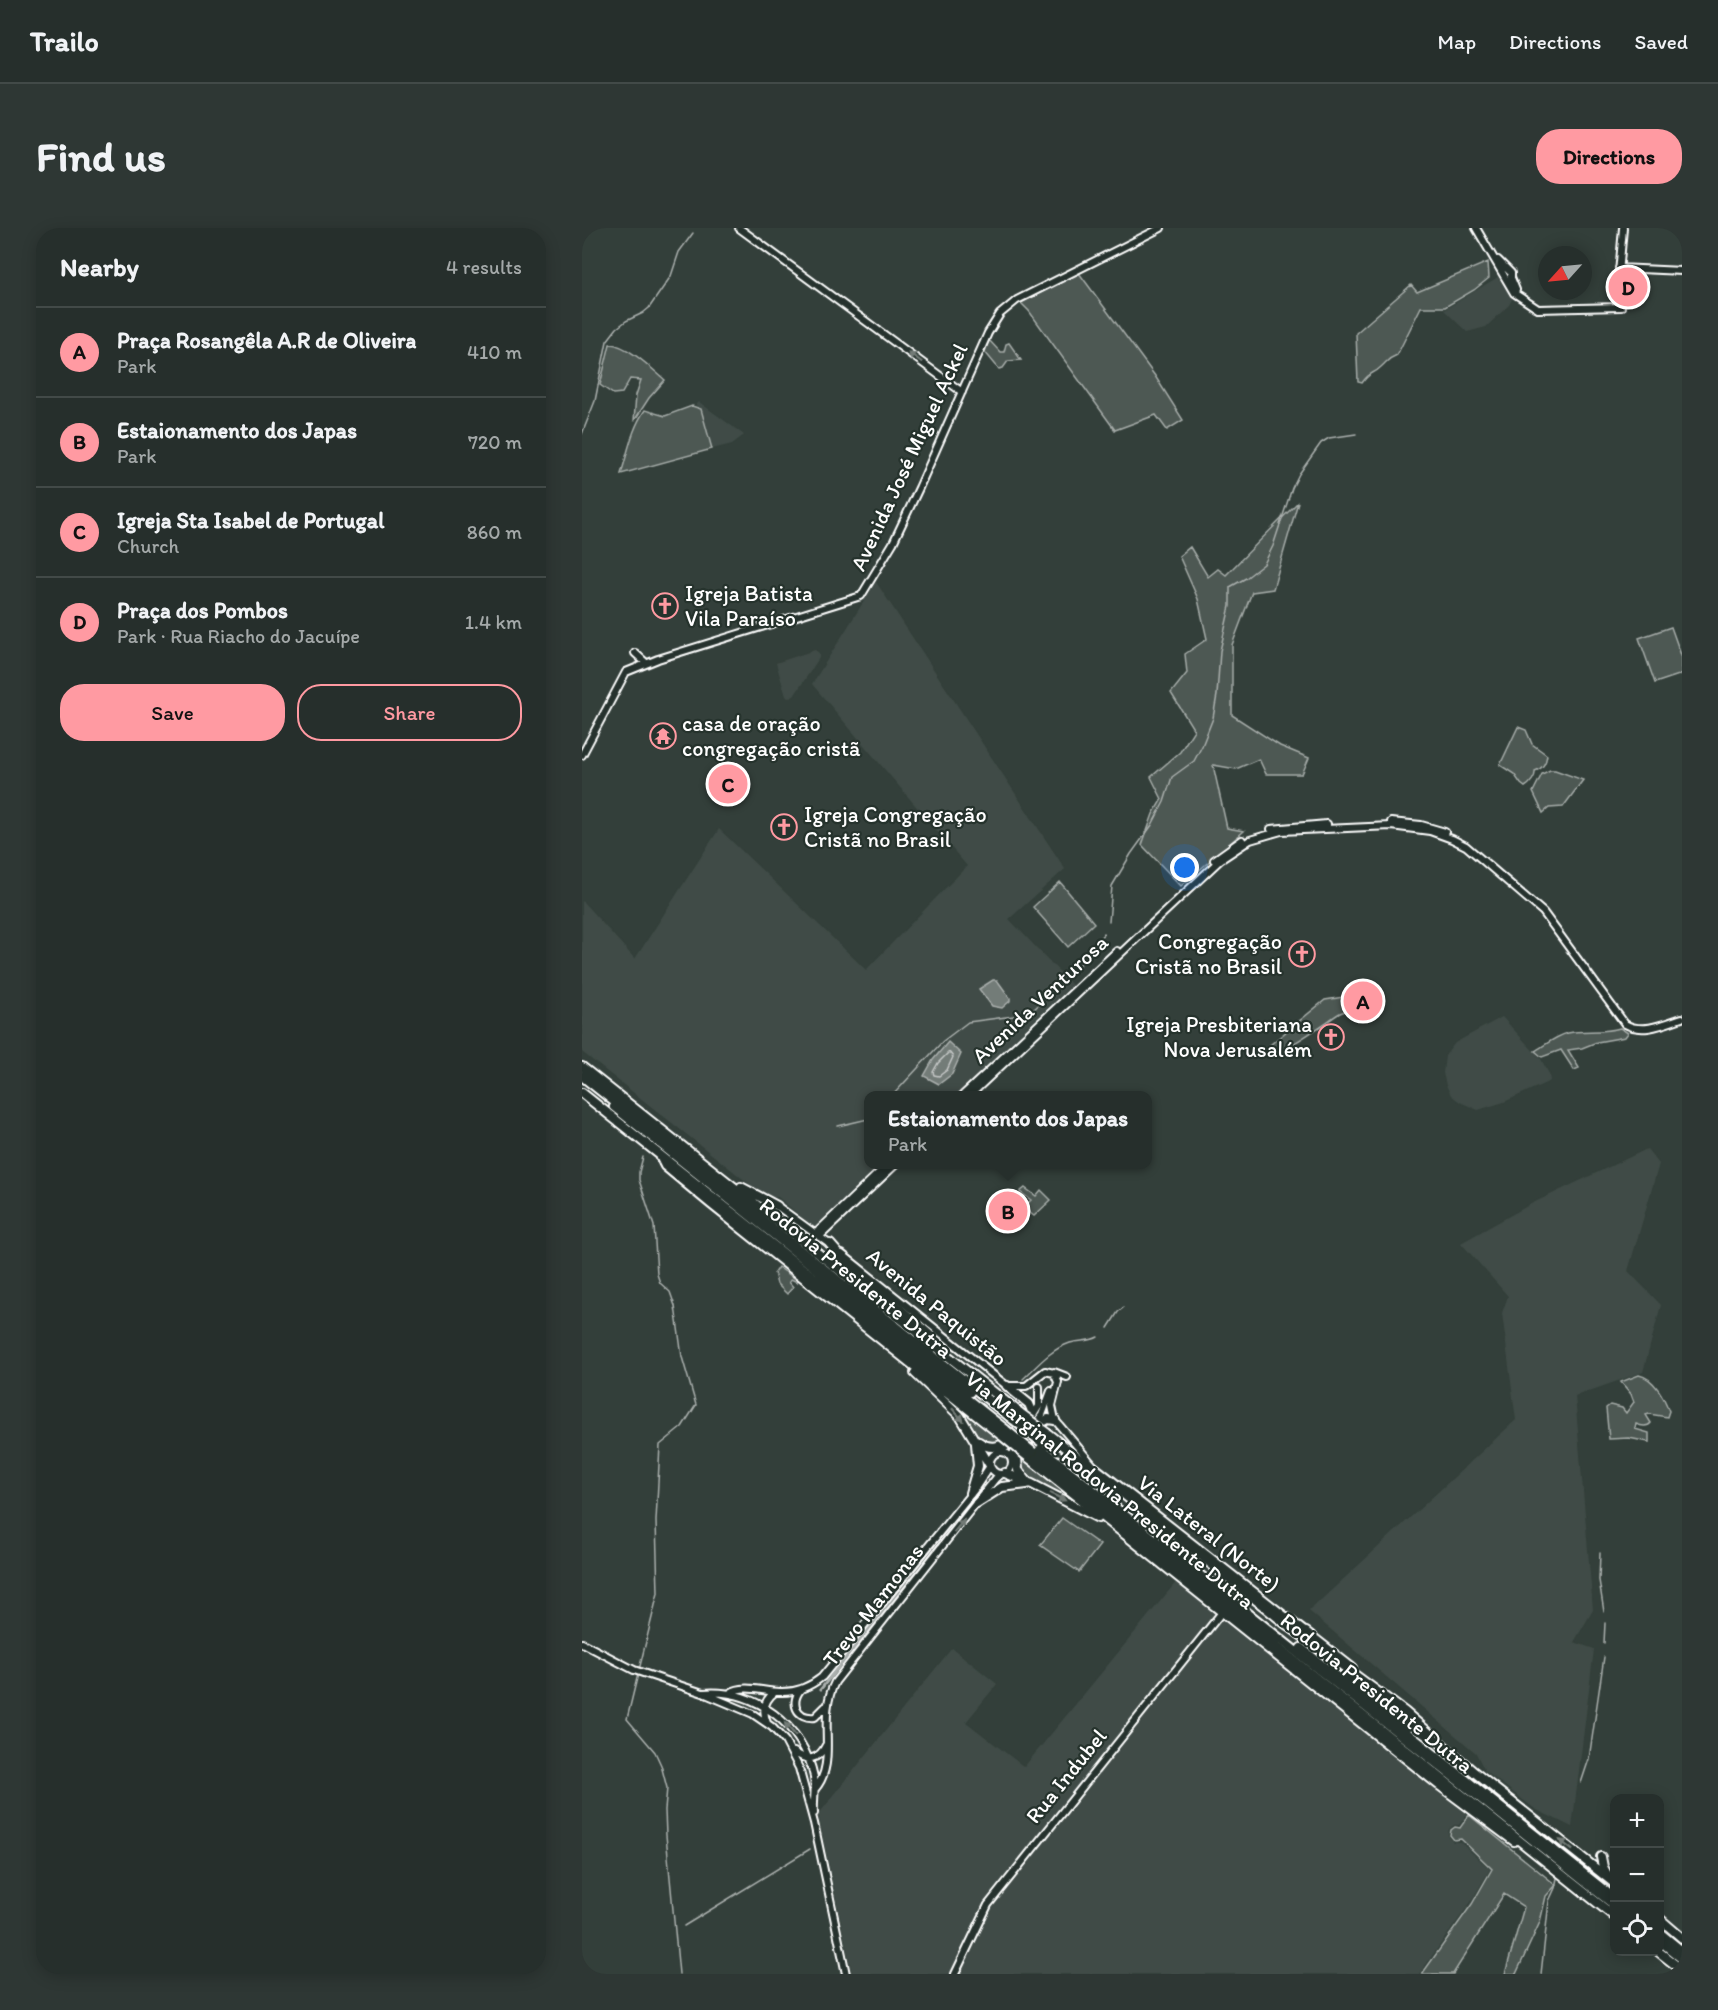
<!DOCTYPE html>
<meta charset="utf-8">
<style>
body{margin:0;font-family:Itim,sans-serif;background:#2e3734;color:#f1f3f6}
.controls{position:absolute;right:18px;bottom:18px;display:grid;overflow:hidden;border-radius:12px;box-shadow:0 3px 15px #0003}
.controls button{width:54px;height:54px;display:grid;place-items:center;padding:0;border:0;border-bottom:2px solid #424a48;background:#262f2c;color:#f1f3f6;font:30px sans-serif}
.compass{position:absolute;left:956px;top:18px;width:54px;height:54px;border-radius:50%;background:#262f2c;box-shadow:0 3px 15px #0003;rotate:243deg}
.you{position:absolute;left:603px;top:640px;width:21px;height:21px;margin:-15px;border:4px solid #fff;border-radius:50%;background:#1a73e8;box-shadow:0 0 0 9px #1a73e833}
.badge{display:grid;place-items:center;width:39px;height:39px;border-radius:50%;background:#ff9aa2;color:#111;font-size:20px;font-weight:700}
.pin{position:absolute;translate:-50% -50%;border:3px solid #fff;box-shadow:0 2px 6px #0006}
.popup{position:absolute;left:282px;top:863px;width:288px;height:78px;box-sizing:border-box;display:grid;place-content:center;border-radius:12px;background:#262f2c;filter:drop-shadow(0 2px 4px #0005);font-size:20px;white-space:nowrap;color:#a4a9a9}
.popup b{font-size:22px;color:#f1f3f6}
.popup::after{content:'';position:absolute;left:50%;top:100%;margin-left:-12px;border:12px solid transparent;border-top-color:#262f2c}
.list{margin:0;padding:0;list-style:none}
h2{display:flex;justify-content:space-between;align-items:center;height:78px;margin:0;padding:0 24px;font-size:26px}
h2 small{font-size:20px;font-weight:400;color:#a4a9a9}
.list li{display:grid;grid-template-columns:39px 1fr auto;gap:18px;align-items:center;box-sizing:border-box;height:90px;padding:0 24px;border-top:2px solid #424a48}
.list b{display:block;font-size:22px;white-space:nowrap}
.list p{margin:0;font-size:20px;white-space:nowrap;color:#a4a9a9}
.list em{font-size:20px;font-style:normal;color:#a4a9a9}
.actions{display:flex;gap:12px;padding:18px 24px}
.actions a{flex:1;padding:14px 0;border:2px solid #ff9aa2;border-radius:24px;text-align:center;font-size:21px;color:#ff9aa2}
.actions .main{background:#ff9aa2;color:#111}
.icon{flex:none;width:33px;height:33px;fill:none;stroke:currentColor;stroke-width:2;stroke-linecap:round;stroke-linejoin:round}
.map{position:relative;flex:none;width:1100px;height:1746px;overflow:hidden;border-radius:24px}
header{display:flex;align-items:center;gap:36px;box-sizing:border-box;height:84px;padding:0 30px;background:#262f2c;border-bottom:2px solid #424a48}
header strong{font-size:28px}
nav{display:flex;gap:33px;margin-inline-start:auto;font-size:21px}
.intro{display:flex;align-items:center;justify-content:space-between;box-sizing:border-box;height:144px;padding:0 36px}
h1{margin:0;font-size:42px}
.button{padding:15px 27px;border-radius:24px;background:#ff9aa2;color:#111;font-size:21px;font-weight:700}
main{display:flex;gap:36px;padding:0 36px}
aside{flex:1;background:#262f2c;border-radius:24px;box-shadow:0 3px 15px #0003}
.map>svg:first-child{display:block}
.built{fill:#404c47}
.green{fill:#4d5853;stroke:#a6aca9;stroke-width:1.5}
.water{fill:#737b78;stroke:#abb0ae;stroke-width:1.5}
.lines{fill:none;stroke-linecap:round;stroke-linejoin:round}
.shore{stroke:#c7cac9;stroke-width:1.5}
.stream{stroke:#abb0ae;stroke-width:1.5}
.secondary-casing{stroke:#fff;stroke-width:10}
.highway-casing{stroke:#fff;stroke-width:12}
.secondary{stroke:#26332d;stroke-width:6}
.highway{stroke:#26332d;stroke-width:8}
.highway-bridge-casing{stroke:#fff;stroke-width:12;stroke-linecap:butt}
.highway-bridge{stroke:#26332d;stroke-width:8}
.oneway{fill:#727a76}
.labels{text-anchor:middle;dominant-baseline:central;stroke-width:4.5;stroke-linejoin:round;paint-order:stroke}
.street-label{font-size:22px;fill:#fff;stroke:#26332d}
.poi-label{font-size:22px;fill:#fff;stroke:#26332d;text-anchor:start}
</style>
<header>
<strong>Trailo</strong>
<nav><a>Map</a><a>Directions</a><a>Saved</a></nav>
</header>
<div class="intro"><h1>Find us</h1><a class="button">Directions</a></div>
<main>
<aside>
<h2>Nearby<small>4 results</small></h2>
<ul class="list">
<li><span class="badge">A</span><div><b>Praça Rosangêla A.R de Oliveira</b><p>Park</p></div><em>410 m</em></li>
<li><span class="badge">B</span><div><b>Estaionamento dos Japas</b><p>Park</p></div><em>720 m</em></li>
<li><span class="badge">C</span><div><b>Igreja Sta Isabel de Portugal</b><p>Church</p></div><em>860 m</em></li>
<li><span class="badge">D</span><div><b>Praça dos Pombos</b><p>Park · Rua Riacho do Jacuípe</p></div><em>1.4 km</em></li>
</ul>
<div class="actions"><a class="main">Save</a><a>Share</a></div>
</aside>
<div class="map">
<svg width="1100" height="1746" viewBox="0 0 1100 1746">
<rect width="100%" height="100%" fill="#333f3a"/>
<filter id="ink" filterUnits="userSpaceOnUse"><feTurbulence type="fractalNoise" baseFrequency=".0167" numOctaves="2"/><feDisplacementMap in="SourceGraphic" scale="12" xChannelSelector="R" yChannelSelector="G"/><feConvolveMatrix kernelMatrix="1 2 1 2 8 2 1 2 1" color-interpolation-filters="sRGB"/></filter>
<g filter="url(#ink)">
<path class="built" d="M916 49 930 71 927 77 904 99 885 104 862 82Z
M117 174 162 207 150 216 130 221 119 181 114 177Z
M294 354 483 641 427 691 490 757 374 867 286 868V936L301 937 233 1001 196 969H184L0 824V673L53 731 137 601 284 742 385 638 230 456Z
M233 422 237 425V430L212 468 206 470 204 468 194 435Z
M920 789 959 831 967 846 968 853 922 874 896 882 878 874 869 867 864 857 861 845 863 828 873 815Z
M1065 921 1077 936 1046 1043 1079 1077 1061 1144 993 1168 1011 1382 992 1414 1012 1421 990 1599 953 1581 903 1543 894 1525 727 1383 934 1192 920 1085 926 1068 879 1015 949 976Z
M595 1353 637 1389 885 1586 877 1597H872L867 1601 866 1607 871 1614H878L908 1641 889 1674 837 1746H270L236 1587 370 1420 415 1456 384 1494 442 1539Z"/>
<path class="green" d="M906 34 907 50 892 62 863 79H839L815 127C805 131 806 133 799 139 791 147 788 143 780 155L776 154 774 105 829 57 835 64Z
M1040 43 1046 47 1047 51 1054 52 1052 75 1043 74 1037 66Z
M497 45 573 148 601 192 585 202 574 187 533 202 447 83 439 75Z
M407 112 418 124H422L424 116 427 115 439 132 426 133 421 140 417 141 403 124Z
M28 116C46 117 70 141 83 152L67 170 52 193 54 167 59 152 48 151 40 165 31 166 18 157Z
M110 178 119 181 130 221 39 246C46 224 50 200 63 182L83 188Z
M716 274 691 361 670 364 650 417V487L698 518 727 530 720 546H684L677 531 654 541 631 537 645 600 662 603 599 658 560 617 571 586 580 571 569 549 598 524 612 502 589 465 605 445 603 426 625 411 616 371 597 328 608 319 626 349 636 341 644 347Z
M1089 399 1100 430V446L1073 455 1057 410Z
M936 499 944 502 950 516 965 527C964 535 961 541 953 543 954 549 948 556 943 559L939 556 932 546 918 537Z
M968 542H973L1001 552 981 579 967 580 961 585 951 564 960 546Z
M478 654 512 695 486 719 451 679Z
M784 766 798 776V779L770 781 768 774 771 768Z
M768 768 765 773 766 782 758 785C742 795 698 829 681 827L683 821 743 772Z
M1038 800 1046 805 1043 809 1015 814 1000 820 986 822 997 840 992 842 979 822 960 829 953 823C963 817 974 808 986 805 1003 802 1022 805 1038 800Z
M443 960 454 968 459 962 469 972 452 988 439 978 420 997 413 988 435 967 445 976 449 972 438 964Z
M196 1039 215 1052V1054L209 1051 207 1054 211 1059 205 1066 195 1056 192 1045Z
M1057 1147C1072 1150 1082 1169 1087 1183L1085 1189 1067 1186 1064 1187 1069 1195C1065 1200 1059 1198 1054 1196L1053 1201 1067 1205V1214L1047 1210 1027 1211 1024 1180 1028 1177 1040 1180 1044 1185 1052 1174 1049 1166 1039 1154Z
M345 1152 420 1213 411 1216 397 1212Z
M439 1228 504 1280 446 1251 439 1243Z
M480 1290 518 1317 497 1344 458 1317Z
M887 1587 974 1657 964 1668 958 1694 934 1746H923L942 1679 922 1666 871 1746H840L890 1676 910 1641 879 1611 872 1612 868 1607 869 1602 873 1599 878 1600Z"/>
<path class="water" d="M411 752H415L428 770V773L420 780 410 778 397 761Z
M366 814 379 826 370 846 357 856 342 848 351 832Z
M401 1257 403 1258 239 1462 238 1461Z"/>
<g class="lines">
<path class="shore" d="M367 824 371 829 365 842 357 848 352 847 351 844 356 835Z"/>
<path class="stream" d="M0 206 13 173 25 113 35 100 44 93 61 85 67 80 89 48 97 24 111 5
M527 694 530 658 549 626 570 597 582 574 590 549 612 533 620 518 631 490 635 467 638 423 648 378V359L664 350 682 336 691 318 710 260 717 246 739 215 747 210 774 206
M492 744 522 705
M310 868 361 813 386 794 447 786 473 761
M256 898 286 891
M526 1100 536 1084 541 1080
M441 1151C455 1138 469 1121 488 1115 498 1112 507 1114 516 1109
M1018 1325 1017 1352 1022 1384
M1022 1415 1023 1395
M57 1442 76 1365 74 1293 78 1217 100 1199 114 1177 100 1129 93 1078 88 1064 78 1055 75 1046 72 998 57 952V944L61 929
M56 1446 45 1491 73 1524 79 1537 85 1560 83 1582 84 1607 97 1746
M999 1555 1007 1531 1022 1429
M102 1698 228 1621
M959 1746 967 1673 973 1660 975 1650"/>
<g class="secondary-casing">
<path id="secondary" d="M157 0 380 164
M894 0 932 65 956 81 1039 79 1035 68 1041 0
M916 32 929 45V50L934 62
M1037 40 1100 43
M53 425 64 435
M0 527 44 444 76 431 279 368 311 315 337 260 406 105 418 86 435 72 579 0
M809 594 839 597 863 604
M689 601 745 596
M632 632 660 612
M380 868 535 723
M387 868 638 632 668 612 699 603 809 598 848 603 870 611 884 618 961 684 1043 796C1061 806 1082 796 1100 790
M195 978 250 1018
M233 1006 306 936
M237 1009 314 936
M260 1026 425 1158H444L463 1143 472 1145 476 1154 470 1178 473 1192 511 1237 724 1404
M472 1144 485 1149
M447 1194 457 1178V1159
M419 1223 431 1214
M408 1235a11 11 0 1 1 22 0a11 11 0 1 1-22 0Z
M430 1232V1227L460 1187 469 1163
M0 1415 52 1442 121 1465 171 1486 190 1499 203 1513 217 1540 232 1595 264 1746
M219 1461C208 1474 214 1491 233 1489L243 1479
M121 1465C173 1460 221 1497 232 1549 234 1561 231 1573 232 1585
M148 1465C164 1455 183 1465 200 1464 215 1464 229 1458 240 1449L392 1262 408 1238
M185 1495C180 1483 182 1472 193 1464
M212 1524C225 1534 237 1532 244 1517
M233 1561C257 1534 234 1490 253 1454L398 1270 414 1250 420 1246
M373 1746 406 1677 640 1384"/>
</g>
<g class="highway-casing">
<path id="highway" d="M0 839 438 1185
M0 848 432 1192
M0 865 424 1202
M32 879 388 1164
M79 930 83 938 129 976 419 1207
M159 959 195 978
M248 1016 262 1032 364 1121
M333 1145 378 1188 407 1236
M466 1206 704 1396 823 1484 892 1544 1032 1655
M397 1214C420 1231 438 1200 450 1183L447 1176 425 1158
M456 1218 1032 1677
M451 1224 1032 1688
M446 1229 857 1557 932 1613
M423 1245 450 1256 516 1290
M444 1252 436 1242 435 1229 457 1196 466 1191 473 1192
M388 1265 396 1238 394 1216
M395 1275 420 1259 445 1256
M724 1404 770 1440
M719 1420 1032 1670
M765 1451 848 1510
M1019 1629 1021 1639 1026 1648
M1078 1691 1100 1710
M1078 1705 1100 1723
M1078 1713 1100 1731
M1077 1724 1100 1742"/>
</g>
<use href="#secondary" class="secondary"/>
<use href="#highway" class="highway"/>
<g class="highway-bridge-casing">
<path id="highway-bridge" d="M438 1185 466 1206
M432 1192 459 1214
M424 1202 451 1224
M419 1207 446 1229"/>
</g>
<use href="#highway-bridge" class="highway-bridge"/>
</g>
<defs><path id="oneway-solid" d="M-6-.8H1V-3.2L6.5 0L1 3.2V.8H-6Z" transform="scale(1.5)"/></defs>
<g class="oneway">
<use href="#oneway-solid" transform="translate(333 129) rotate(-143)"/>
<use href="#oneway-solid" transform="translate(376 1187) rotate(48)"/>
<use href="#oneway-solid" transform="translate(476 1269) rotate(26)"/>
<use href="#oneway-solid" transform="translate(377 1298) rotate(-51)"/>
<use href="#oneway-solid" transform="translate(208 1501) rotate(-131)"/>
<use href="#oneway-solid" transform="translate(984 1617) rotate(-142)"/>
</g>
</g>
<defs>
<g id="church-ring" transform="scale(1.35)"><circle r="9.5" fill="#26332d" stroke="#ff9aa2" stroke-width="1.5"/><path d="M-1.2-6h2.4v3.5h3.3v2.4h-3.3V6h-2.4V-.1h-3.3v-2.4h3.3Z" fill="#ff9aa2"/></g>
<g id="temple-ring" transform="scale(1.35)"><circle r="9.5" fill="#26332d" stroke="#ff9aa2" stroke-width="1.5"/><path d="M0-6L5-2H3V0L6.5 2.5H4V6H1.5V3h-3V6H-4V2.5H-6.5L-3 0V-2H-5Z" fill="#ff9aa2"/></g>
</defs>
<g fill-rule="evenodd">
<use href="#church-ring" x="83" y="378"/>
<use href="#temple-ring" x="81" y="508"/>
<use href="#church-ring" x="202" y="599"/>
<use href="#church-ring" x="720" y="726"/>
<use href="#church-ring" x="749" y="809"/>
</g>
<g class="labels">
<g class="street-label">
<text transform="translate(327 229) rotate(-65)">Avenida José Miguel Ackel</text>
<text transform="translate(458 771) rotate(-43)">Avenida Venturosa</text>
<text transform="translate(274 1050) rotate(39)">Rodovia Presidente Dutra</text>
<text transform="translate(355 1079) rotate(39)">Avenida Paquistão</text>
<text transform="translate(528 1262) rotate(39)">Via Marginal Rodovia Presidente Dutra</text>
<text transform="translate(627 1305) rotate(38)">Via Lateral (Norte)</text>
<text transform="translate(291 1377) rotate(-52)">Trevo Mamonas</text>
<text transform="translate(795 1465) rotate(39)">Rodovia Presidente Dutra</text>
<text transform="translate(484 1548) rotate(-51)">Rua Indubel</text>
</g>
<g class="poi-label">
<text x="103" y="365">Igreja Batista<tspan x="103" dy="25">Vila Paraíso</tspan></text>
<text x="100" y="495">casa de oração<tspan x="100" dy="25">congregação cristã</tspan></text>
<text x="222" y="586">Igreja Congregação<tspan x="222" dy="25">Cristã no Brasil</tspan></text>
<text x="700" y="713" text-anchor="end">Congregação<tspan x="700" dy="25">Cristã no Brasil</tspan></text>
<text x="730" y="796" text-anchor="end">Igreja Presbiteriana<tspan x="730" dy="25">Nova Jerusalém</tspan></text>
</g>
</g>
</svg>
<div class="controls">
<button>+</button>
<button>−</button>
<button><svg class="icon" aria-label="locate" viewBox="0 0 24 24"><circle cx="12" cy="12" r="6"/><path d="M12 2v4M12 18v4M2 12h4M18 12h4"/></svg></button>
</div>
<svg class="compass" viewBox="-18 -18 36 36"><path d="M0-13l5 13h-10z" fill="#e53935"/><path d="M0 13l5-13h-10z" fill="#a4a9a9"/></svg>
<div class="you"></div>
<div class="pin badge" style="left:781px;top:773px">A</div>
<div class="pin badge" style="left:426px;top:983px">B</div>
<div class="popup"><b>Estaionamento dos Japas</b>Park</div>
<div class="pin badge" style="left:146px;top:556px">C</div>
<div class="pin badge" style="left:1046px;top:59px">D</div>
</div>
</main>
